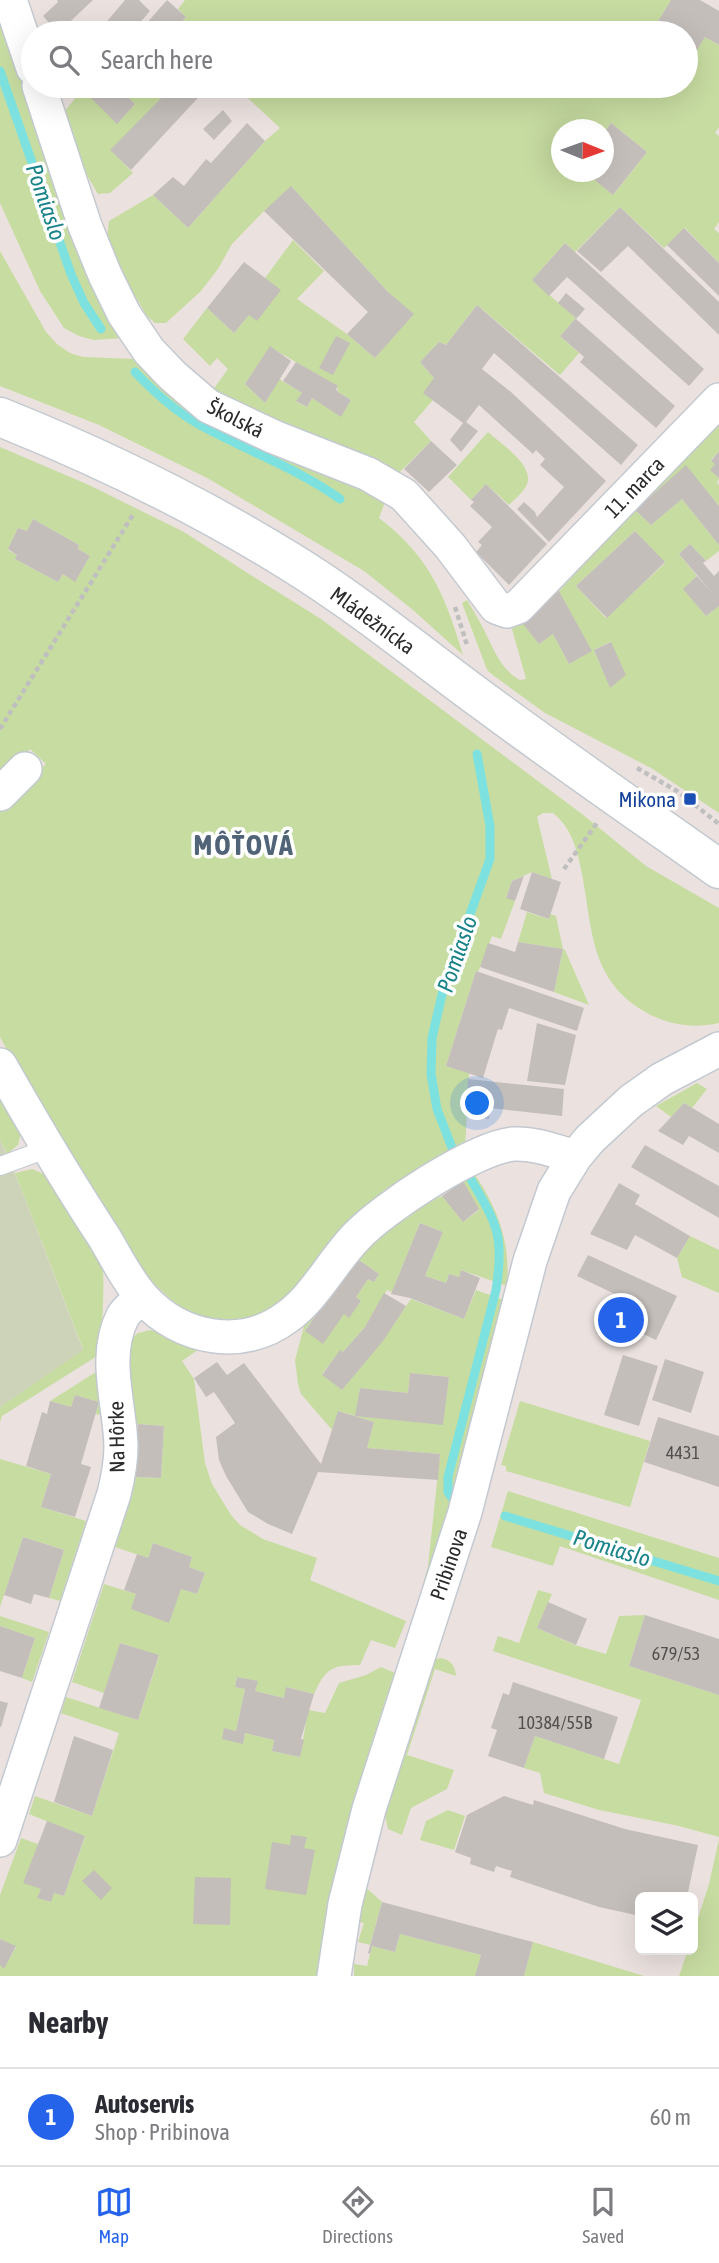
<!DOCTYPE html>
<meta charset="utf-8">
<style>
body{margin:0;font-family:"Asap Condensed",sans-serif;background:#f7f7f7;color:#2b2b33}
.controls{position:absolute;right:21px;bottom:21px;display:grid;overflow:hidden;border-radius:10px;box-shadow:0 7px 28px #0002}
.controls button{width:63px;height:63px;display:grid;place-items:center;padding:0;border:0;border-bottom:2px solid #e1e1e2;background:#fff;color:#2b2b33;font:35px sans-serif}
.compass{position:absolute;left:551px;top:119px;width:63px;height:63px;border-radius:50%;background:#fff;box-shadow:0 7px 28px #0002;rotate:91deg}
.you{position:absolute;left:478px;top:1104px;width:24px;height:24px;margin:-18px;border:5px solid #fff;border-radius:50%;background:#1a73e8;box-shadow:0 0 0 10px #1a73e833}
.badge{display:grid;place-items:center;width:46px;height:46px;border-radius:50%;background:#2563eb;color:#fff;font-size:23px;font-weight:700}
.pin{position:absolute;translate:-50% -50%;border:4px solid #fff;box-shadow:0 2px 7px #0006}
.list{margin:0;padding:0;list-style:none}
h2{display:flex;justify-content:space-between;align-items:center;height:91px;margin:0;padding:0 28px;font-size:30px}
h2 small{font-size:23px;font-weight:400;color:#7c7c81}
.list li{display:grid;grid-template-columns:46px 1fr auto;gap:21px;align-items:center;box-sizing:border-box;height:98px;padding:0 28px;border-top:2px solid #e1e1e2}
.list b{display:block;font-size:26px;white-space:nowrap}
.list p{margin:0;font-size:23px;white-space:nowrap;color:#7c7c81}
.list em{font-size:23px;font-style:normal;color:#7c7c81}
.icon{flex:none;width:38px;height:38px;fill:none;stroke:currentColor;stroke-width:2;stroke-linecap:round;stroke-linejoin:round}
.map{position:relative;flex:none;width:719px;height:1976px;overflow:hidden}
.search{position:absolute;background:#fff;box-shadow:0 7px 28px #0002;left:21px;right:21px;top:21px;height:77px;display:flex;align-items:center;gap:18px;box-sizing:border-box;padding:0 24px;border-radius:38px;color:#7c7c81;font-size:26px}
.sheet{height:189px;background:#fff}
nav{display:flex;justify-content:space-around;align-items:center;box-sizing:border-box;height:98px;border-top:2px solid #e1e1e2;background:#fff;font-size:19px;color:#7c7c81}
nav a{display:grid;justify-items:center;gap:4px}
nav .on{color:#2563eb}
.map>svg:first-child{display:block}
.green{fill:#c7dca1;fill-rule:evenodd}
.cemetery{fill:#cdd3b8}
.lines{fill:none;stroke-linecap:round;stroke-linejoin:round}
.stream{stroke:#7de2df;stroke-width:9}
.building{fill:#c4beba}
.lane-casing{stroke:#c3c9d0;stroke-width:20}
.street-casing{stroke:#c3c9d0;stroke-width:36}
.secondary-casing{stroke:#c3c9d0;stroke-width:41}
.path{stroke:#bfbfbf;stroke-width:4.5;stroke-dasharray:5 3.5;stroke-linecap:butt}
.lane{stroke:#fff;stroke-width:18}
.street{stroke:#fff;stroke-width:33}
.secondary{stroke:#fff;stroke-width:38}
.transit-dot{fill:#1a4fb4;stroke:#fff;stroke-width:2.5}
.labels{text-anchor:middle;dominant-baseline:central;stroke-width:7;stroke-linejoin:round;paint-order:stroke}
.number-label{font-size:18px;fill:#51504f}
.street-label{font-size:21px;fill:#2b2b2b;stroke:#fff}
.transit-label{font-size:21px;fill:#164399;stroke:#fff;text-anchor:end}
.water-label{font-size:23px;font-style:italic;fill:#1a8389;stroke:#fff}
.district-label{font-size:28px;font-weight:bold;letter-spacing:2px;fill:#506377;stroke:#fff}
</style>
<div class="map">
<svg width="719" height="1976" viewBox="0 0 719 1976">
<rect width="100%" height="100%" fill="#ebe2df"/>
<path class="green" d="M185 0H671L651 33H242L232 23 222 33H172L186 17 178 9Z
M0 7 123 338 94 340 79 336 64 328 40 291 0 203Z
M705 37 719 45V127L715 133 719 136V222L714 229 719 233V263L685 228 664 248 620 207 575 252 565 243 532 280 576 318 560 336 579 353 560 375 477 305 446 345 439 342 420 362 434 378 433 400 414 422 431 441 399 473H394L212 391 228 369 217 358 210 366 183 339 207 308 234 333 249 315 265 278 293 240 324 271 297 299 347 334 375 358 413 314 387 291 292 187 264 211 232 244 218 269 201 291 166 323H155L147 316 119 269 107 238 109 221 153 195 188 228 265 141 280 128 237 88 239 86H686V68ZM611 123 647 152 614 194 585 172H562V130H604V133ZM270 347 337 386 338 392 351 400 341 416 312 398 307 407 297 402 302 393 279 379 265 403 245 384Z
M127 86H173L111 150 133 173 110 193 98 194 85 172 63 113 83 89 117 123 135 104 122 91Z
M0 251 46 332 57 344 70 353 83 357 134 359 386 499 379 518C430 557 445 595 463 655L413 610 364 571 209 479 99 425 0 386Z
M719 417V451L711 460 715 464 711 470 719 478 717 483 719 485V506L686 466 650 497 651 491Z
M488 432C501 444 539 468 525 488 521 494 514 500 509 505L486 484 471 500 448 477Z
M0 447 89 485 184 532 246 572 321 619 582 814 646 866 719 908V1023C693 1029 670 1025 647 1013 588 980 593 927 581 869 576 846 571 828 553 813H543L537 817 552 879 532 872 512 881 506 897 515 901 501 939 492 936 478 972 476 971 446 1066 469 1073 465 1149 268 1312 233 1323 196 1316 176 1304 153 1283 124 1249 40 1111 0 1037V808L46 764 30 749 0 780ZM33 519 79 545 78 549 90 556 75 581 63 574 58 582 15 559 17 555 8 550 18 528 27 531Z
M682 499 719 545V551L706 561 690 544 679 554 697 576 684 589 706 616 719 606V813L651 768 545 713 494 676 487 670 462 603 467 600C473 610 479 620 484 630 494 649 500 669 520 680L526 679 512 629 557 588 559 591 635 510 651 525ZM635 531 665 563 606 618 576 586ZM559 592 591 651 569 664 553 634 539 644 524 624ZM610 642V687L594 650Z
M527 912 548 919 550 914 556 916 563 949 565 950 589 1005 554 992 563 949 518 942Z
M697 1083 707 1089 692 1108 684 1103 671 1117 656 1106Z
M0 1088 22 1128 18 1145 7 1154 0 1140Z
M32 1169 49 1176 101 1257C107 1288 100 1321 102 1353L2 1416 0 1422V1407L83 1349 15 1173Z
M471 1169C497 1206 511 1241 507 1286L461 1270 459 1277 449 1274 446 1283 425 1276 443 1232 420 1223 392 1292 387 1290 365 1327 343 1352 340 1351 322 1374 342 1390 382 1341 411 1299 464 1319 476 1290 504 1300 466 1456 421 1601 418 1603 428 1566 440 1454 367 1448 374 1422 339 1411 332 1430 301 1394 298 1384 295 1360 306 1319 352 1255 405 1212 442 1196 463 1222 479 1210 460 1176ZM356 1258 379 1274 374 1282 368 1279 356 1297 361 1301 349 1317 344 1314 305 1331ZM410 1373 449 1377 446 1399 356 1415 360 1388 408 1393Z
M690 1236 719 1250V1293L682 1277 677 1258Z
M151 1330 202 1347 182 1361 194 1379 205 1463 212 1484 231 1515 240 1525 263 1539 317 1558 310 1580 406 1621 395 1648 371 1640 360 1665C332 1665 326 1668 314 1694L287 1687 284 1698 255 1691 257 1681 237 1677 235 1687 245 1689 236 1731 225 1729 243 1743 245 1733 274 1740 272 1751 300 1757 308 1710 325 1713 339 1683 366 1675 381 1667 395 1673C359 1772 337 1873 319 1976H0V1965L4 1968 16 1947 0 1939V1895L21 1838 38 1844 41 1889 38 1898 50 1902 54 1893 64 1896 85 1837 29 1814 35 1796 92 1816 119 1733 61 1713 66 1697 138 1720 159 1656 121 1643 104 1693 72 1682 104 1584 136 1594 181 1589 197 1594 205 1573 189 1567 192 1557 153 1543 148 1558 115 1547 135 1477 161 1478 164 1426 138 1424 128 1420 130 1340 138 1333Z
M104 1367 110 1417 95 1414 99 1402 75 1395 71 1407 50 1401Z
M520 1401 650 1441 630 1507 506 1471V1466L501 1465Z
M0 1459 51 1474 41 1507 86 1521 60 1601 49 1598 64 1550 23 1537 0 1607Z
M508 1491 719 1558V1600L560 1546 553 1566 491 1547Z
M538 1590 552 1594 537 1628 575 1645 606 1654 619 1616 645 1615 629 1666 719 1695V1837L679 1826 599 1810 544 1793 540 1773 524 1768 535 1736 619 1764 641 1700 493 1651 498 1636 519 1643Z
M0 1616 49 1632 32 1682 22 1678 35 1638 0 1626Z
M440 1658C451 1660 455 1665 456 1676L435 1669 407 1755 454 1770 447 1789 411 1808 402 1835 388 1829 384 1812 431 1661Z
M448 1810 465 1816 454 1850 420 1840 426 1821Z
M719 1839V1976H679L688 1950H693V1934L709 1884Z
M363 1885 382 1902 370 1945 358 1942 364 1923 356 1921Z
M400 1934 481 1955 476 1976H354V1964L367 1966 372 1946 395 1952Z
M533 1942 644 1976H524Z"/>
<path class="cemetery" d="M0 1140 16 1176 83 1350 0 1407Z"/>
<g class="lines">
<path class="stream" d="M0 71 71 274 84 303 101 329
M135 372C154 392 177 413 202 426 248 451 296 468 340 499
M454 1153 437 1109 431 1074 432 1038 444 986 490 859V826L477 754
M452 1498 448 1492V1477L496 1290C505 1234 496 1223 469 1176
M505 1516 719 1581"/>
</g>
<path class="building" d="M57 0H93L58 33 43 16 58 2Z
M125 0H139L150 11 131 33H97Z
M167 0 186 17 172 33H138Z
M671 0H700L719 11V45L705 37 686 68V33H651Z
M232 23 242 33H222Z
M92 86H127L122 91 135 104 117 124 86 93Z
M173 86H209L131 170 110 150Z
M223 110 232 121 214 140 203 129Z
M247 123 265 141 188 228 153 195 173 177 184 186 206 159 211 163Z
M611 123 647 152 613 195 585 172H604V133Z
M291 186 387 291 414 314 375 358 347 334 368 312 264 211Z
M620 207 719 302V335L628 246 601 272 577 251Z
M684 228 719 263V296L667 245Z
M565 243 704 369 689 386 567 277 549 296 532 280Z
M244 262 281 290 257 321 249 315 234 333 207 308Z
M566 293 585 309 576 319 675 406 656 428 580 362 584 357 560 336 576 318 558 303Z
M477 305 638 445 621 465 494 353 482 369 511 392 606 481 549 542 517 509 524 502 535 512 537 517 564 487 540 465 545 459 536 450 533 454 479 405 466 422 478 431 461 452 450 440 463 423 423 393 434 378 420 362 439 342 446 345Z
M336 336 350 343 333 375 319 368Z
M270 346 291 361 265 403 245 384Z
M296 362 338 386 336 389 338 392 351 400 341 417 312 398 307 407 296 401 302 393 283 381Z
M431 441 457 465 429 492 404 469Z
M719 451V478L710 470 715 464 711 461Z
M686 465 719 506V545L682 499 651 525 635 510Z
M486 484 547 544 509 585 476 552 482 545 478 542 492 527 470 506 474 502 471 500Z
M33 519 79 545 78 549 90 556 75 582 63 574 58 582 15 559 17 555 8 549 18 528 27 531Z
M635 531 665 562 607 618 576 586Z
M690 544 706 561 703 563 714 576 719 571V606L706 616 683 589 697 576 714 595 679 554Z
M559 591 592 651 569 664 553 634 539 644 523 624Z
M611 642 626 675 610 688 594 650Z
M532 872 561 882 549 919 520 909Z
M524 876 515 901 506 898 512 881Z
M518 942 563 949 554 992 480 967 488 943 515 952Z
M476 971 584 1008 577 1031 509 1008 502 1030 498 1029 483 1078 446 1066Z
M537 1023 576 1035 565 1085 527 1081Z
M468 1079 564 1089 562 1116 490 1108 489 1119 466 1117Z
M684 1103 719 1124V1153L689 1136 683 1145 658 1131Z
M645 1145 719 1186V1218L631 1167Z
M463 1181 479 1209 463 1222 442 1196Z
M619 1183 640 1195 635 1204 690 1236 677 1258 635 1235 627 1250 590 1234Z
M420 1223 443 1232 425 1276 446 1283 449 1274 459 1277 461 1270 480 1278 464 1319 410 1298 391 1294Z
M588 1255 677 1296 656 1340 611 1319 621 1297 577 1276Z
M356 1258 379 1274 374 1282 368 1279 356 1297 361 1301 349 1318 344 1314 323 1344 305 1331Z
M384 1293 406 1306 383 1341 342 1390 322 1375 340 1350 343 1352 365 1327Z
M623 1355 658 1366 639 1426 604 1415Z
M665 1359 704 1372 691 1413 652 1400Z
M217 1362 227 1375 244 1363 321 1464 338 1411 374 1422 367 1448 440 1454 438 1480 318 1472 292 1534 268 1524 248 1512 226 1476 219 1460 216 1437 235 1423 214 1392 206 1397 194 1378Z
M410 1373 449 1377 443 1425 355 1416 360 1388 408 1393Z
M75 1395 99 1402 81 1464 91 1467 75 1517 41 1507 51 1474 26 1466 42 1412 47 1414 50 1401 71 1407Z
M658 1417 719 1436V1487L644 1462Z
M138 1424 164 1426 161 1478 135 1477Z
M23 1537 64 1550 49 1598 34 1594 31 1604 4 1595Z
M153 1543 192 1557 189 1567 205 1573 197 1594 181 1589 169 1623 131 1609 136 1594 124 1590 137 1554 148 1558Z
M548 1602 587 1619 576 1645 537 1628Z
M645 1615 719 1639V1695L629 1666Z
M0 1626 35 1638 22 1678 0 1671Z
M120 1643 159 1655 138 1720 99 1708Z
M237 1677 258 1681 255 1691 284 1698 286 1687 314 1694 301 1739 304 1740 300 1757 272 1751 274 1740 245 1733 243 1744 222 1739 224 1728 236 1731 245 1689 235 1687Z
M513 1682 618 1717 604 1759 535 1736 524 1768 488 1756 497 1730 491 1728 503 1693 509 1695Z
M0 1701 8 1703 1 1727H0Z
M74 1736 113 1750 92 1816 54 1802Z
M504 1796 533 1805 534 1800 625 1829 698 1845 687 1897H640V1916L599 1907 510 1877 512 1871 496 1866 494 1872 470 1864 471 1858 455 1852 467 1815Z
M47 1821 85 1836 64 1896 54 1893 51 1902 37 1898 41 1889 23 1883Z
M291 1835 307 1837 304 1848 315 1850 306 1895 265 1889 272 1842 290 1845Z
M94 1870 112 1888 101 1900 82 1881Z
M195 1877 231 1878 230 1925 193 1924Z
M382 1902 533 1942 524 1976H475L481 1955 400 1934 395 1952 372 1946 370 1954 368 1953Z
M0 1939 16 1946 4 1969 0 1965Z"/>
<g class="lines">
<g class="lane-casing">
<path id="lane" d="M0 1166 49 1148"/>
</g>
<g class="street-casing">
<path id="street" d="M10 0 33 68
M39 86 85 226 105 275 124 314 149 351 173 376 208 406 274 437 368 474 404 495 450 546 496 607 507 611 518 607 719 400
M0 794 25 769
M0 1065C33 1123 67 1181 104 1237 116 1257 128 1282 144 1299 181 1339 242 1351 287 1317 315 1297 332 1262 356 1237 383 1208 474 1148 513 1144 535 1143 555 1151 575 1157
M0 1840 114 1494C118 1478 121 1462 121 1446 120 1404 102 1356 123 1316 127 1309 136 1303 142 1297
M334 1976 345 1904 369 1809 465 1512 530 1261 554 1191 575 1157 590 1139 631 1101 662 1079 719 1049"/>
</g>
<g class="secondary-casing">
<path id="secondary" d="M0 417C100 457 197 504 289 561 356 602 418 653 482 700 560 758 640 813 719 869"/>
</g>
<path class="path" d="M455 607 467 645
M0 729 134 513
M637 768 677 791 719 824
M564 869 597 823"/>
<use href="#lane" class="lane"/>
<use href="#street" class="street"/>
<use href="#secondary" class="secondary"/>
</g>
<rect class="transit-dot" x="683" y="792" width="14" height="14" rx="3.5"/>
<g class="labels">
<g class="number-label">
<text x="683" y="1452">4431</text>
<text x="676" y="1653">679/53</text>
<text x="555" y="1722">10384/55B</text>
</g>
<g class="street-label">
<text transform="translate(236 418) rotate(27)">Školská</text>
<text transform="translate(634 487) rotate(-46)">11. marca</text>
<text transform="translate(373 620) rotate(36)">Mládežnícka</text>
<text transform="translate(116 1437) rotate(-91)">Na Hôrke</text>
<text transform="translate(448 1564) rotate(-71)">Pribinova</text>
</g>
<g class="transit-label">
<text x="676" y="799">Mikona</text>
</g>
<g class="water-label">
<text transform="translate(46 202) rotate(71)">Pomiaslo</text>
<text transform="translate(457 954) rotate(-71)">Pomiaslo</text>
<text transform="translate(612 1548) rotate(17)">Pomiaslo</text>
</g>
<g class="district-label">
<text x="244" y="845">MÔŤOVÁ</text>
</g>
</g>
</svg>
<div class="controls">
<button><svg class="icon" aria-label="layers" viewBox="0 0 24 24"><path d="M12 4l9 5-9 5-9-5zM3 14l9 5 9-5"/></svg></button>
</div>
<svg class="compass" viewBox="-18 -18 36 36"><path d="M0-13l5 13h-10z" fill="#e53935"/><path d="M0 13l5-13h-10z" fill="#7c7c81"/></svg>
<div class="you"></div>
<div class="pin badge" style="left:621px;top:1320px">1</div>
<div class="search"><svg class="icon" aria-label="search" viewBox="0 0 24 24"><circle cx="10" cy="10" r="6"/><path d="M15 15l6 6"/></svg>Search here</div>
</div>
<section class="sheet">
<h2>Nearby<small></small></h2>
<ul class="list">
<li><span class="badge">1</span><div><b>Autoservis</b><p>Shop · Pribinova</p></div><em>60 m</em></li>
</ul>
</section>
<nav>
<a class="on"><svg class="icon" aria-label="map" viewBox="0 0 24 24"><path d="M3 6l6-2 6 2 6-2v14l-6 2-6-2-6 2zM9 4v14M15 6v14"/></svg>Map</a>
<a><svg class="icon" aria-label="directions" viewBox="0 0 24 24"><path d="M12 3l9 9-9 9-9-9zM9 14v-3h6M13 9l2 2-2 2"/></svg>Directions</a>
<a><svg class="icon" aria-label="saved" viewBox="0 0 24 24"><path d="M7 4h10v16l-5-4-5 4z"/></svg>Saved</a>
</nav>
